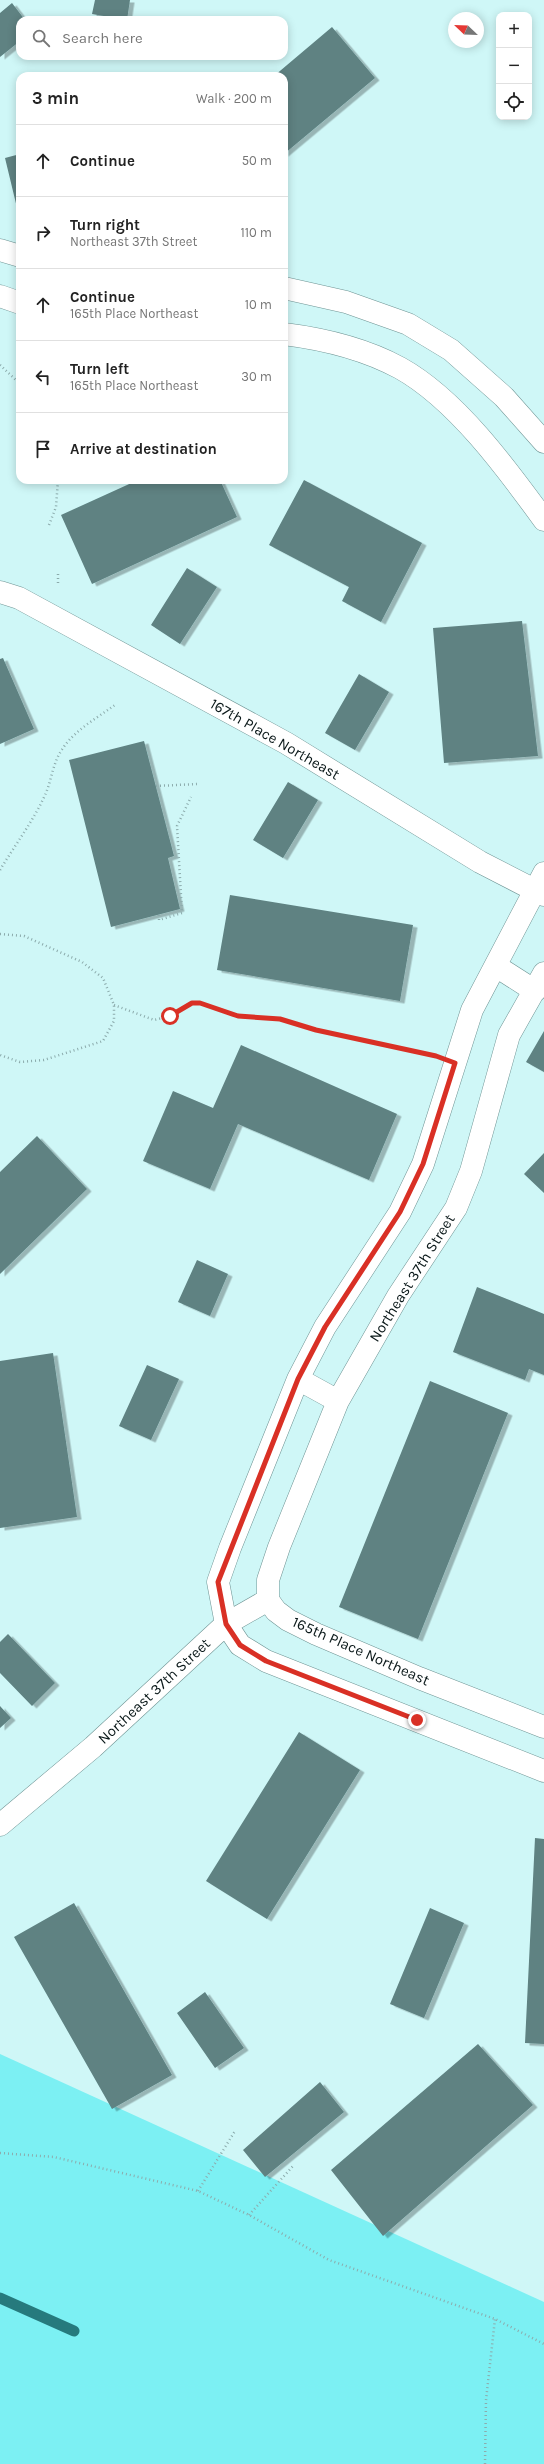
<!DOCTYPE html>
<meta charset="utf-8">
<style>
body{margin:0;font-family:Karla,sans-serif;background:#f6f6f6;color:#222}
.controls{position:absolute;right:12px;top:12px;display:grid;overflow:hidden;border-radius:8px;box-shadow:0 2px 10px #0003}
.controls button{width:36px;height:36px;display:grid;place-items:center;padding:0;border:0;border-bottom:1px solid #e0e0e0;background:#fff;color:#222;font:20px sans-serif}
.compass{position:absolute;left:448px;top:12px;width:36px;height:36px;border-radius:50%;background:#fff;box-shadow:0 2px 10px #0003;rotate:293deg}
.stop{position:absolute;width:12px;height:12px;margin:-9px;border:3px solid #d93025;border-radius:50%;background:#fff}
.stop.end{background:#d93025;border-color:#fff;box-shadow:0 1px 4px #0008}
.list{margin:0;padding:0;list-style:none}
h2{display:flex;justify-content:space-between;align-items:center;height:52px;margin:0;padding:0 16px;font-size:17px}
h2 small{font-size:13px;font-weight:400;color:#767676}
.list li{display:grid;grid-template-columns:26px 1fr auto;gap:12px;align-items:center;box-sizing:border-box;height:72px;padding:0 16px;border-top:1px solid #e0e0e0}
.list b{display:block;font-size:15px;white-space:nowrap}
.list p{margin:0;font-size:13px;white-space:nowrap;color:#767676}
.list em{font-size:13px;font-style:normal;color:#767676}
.icon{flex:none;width:22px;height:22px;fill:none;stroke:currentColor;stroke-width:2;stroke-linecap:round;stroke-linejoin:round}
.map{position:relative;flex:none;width:544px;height:2464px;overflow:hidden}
.search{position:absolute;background:#fff;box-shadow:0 2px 10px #0003;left:16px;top:16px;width:272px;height:44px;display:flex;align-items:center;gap:10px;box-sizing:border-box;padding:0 14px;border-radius:12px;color:#767676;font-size:15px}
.panel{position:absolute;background:#fff;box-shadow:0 2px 10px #0003;left:16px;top:72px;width:272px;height:412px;border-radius:12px}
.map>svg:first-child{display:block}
.green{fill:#7cf0f3}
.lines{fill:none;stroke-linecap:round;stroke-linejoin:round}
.stream{stroke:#267a7d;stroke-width:11}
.building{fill:#5e8282;filter:url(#shadow)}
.minor-casing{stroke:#6f9494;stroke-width:23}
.path{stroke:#8cabac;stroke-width:2.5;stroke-dasharray:1 3;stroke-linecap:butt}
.minor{stroke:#fff;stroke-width:22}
.route{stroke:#d93025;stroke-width:5}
.labels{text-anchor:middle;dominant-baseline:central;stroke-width:3;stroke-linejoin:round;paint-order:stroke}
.street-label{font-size:15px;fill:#091718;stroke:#fff}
</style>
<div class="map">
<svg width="544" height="2464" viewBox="0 0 544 2464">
<defs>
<filter id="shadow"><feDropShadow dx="4.5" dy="2.5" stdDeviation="0" flood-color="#0004"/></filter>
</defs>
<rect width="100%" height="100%" fill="#cff7f7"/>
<path class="green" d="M0 2054 544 2302V2464H0Z"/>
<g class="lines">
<path class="stream" d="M0 2298 74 2331"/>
</g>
<path class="building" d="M95 0H130L127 20 92 14Z
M12 3 25 20H20V41L0 57V13Z
M332 27 375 78 284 154V76H274Z
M20 154V216H19L5 158Z
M138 480H220L237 517 92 584 61 515Z
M304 480 422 543 381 622 342 601 349 587 269 545Z
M187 568 217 587 180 644 151 625Z
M522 621 538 756 444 763 433 628Z
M3 658 34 729 0 744V659Z
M359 674 389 692 355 750 325 733Z
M144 741 174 856 168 858 180 909 111 927 69 760Z
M288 782 318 800 283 858 253 840Z
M230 895 413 925 400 1001 217 970Z
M544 1031V1072L526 1062Z
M241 1045 397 1114 369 1180 238 1124 210 1189 143 1161 173 1091 213 1108Z
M37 1136 87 1189 0 1274V1172Z
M544 1153V1193L524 1174Z
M197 1260 228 1274 210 1316 178 1302Z
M477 1287 544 1314V1375L529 1369 525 1380 453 1352Z
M53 1353 77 1517 0 1528V1361Z
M147 1365 179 1379 151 1440 119 1426Z
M430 1381 508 1413 418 1639 339 1607Z
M8 1634 55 1683 32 1706 0 1673V1642Z
M0 1706 11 1718 0 1728Z
M299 1732 360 1770 267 1919 206 1881Z
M535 1838 544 1839V2044L525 2043Z
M74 1903 172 2075 112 2109 14 1937Z
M430 1908 464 1923 424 2018 390 2004Z
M205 1992 244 2048 215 2068 177 2013Z
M478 2044 533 2105 383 2236 331 2170Z
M320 2082 344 2112 265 2177 243 2150Z"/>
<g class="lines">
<g class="minor-casing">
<path id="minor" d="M0 250 20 256
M284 288 346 302 408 324 451 350 504 397 544 442
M0 296 20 303
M284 334C324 339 365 349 400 368 456 399 507 469 544 520
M0 592 19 598 286 743 480 862 544 895
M544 873 472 1010 423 1164 400 1212 325 1327 298 1379 230 1548 218 1582 226 1624 240 1645 266 1661 544 1771
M496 966 535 991
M298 1379 338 1401
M268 1600V1580L279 1547 338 1401 398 1296 456 1208 471 1171 509 1035 544 973
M268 1600 276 1611 288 1620 316 1634 419 1678 544 1727
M0 1825 93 1747 226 1624 268 1600"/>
</g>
<path class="path" d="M0 365 20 384
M49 525 56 507 58 480
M58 583V572
M156 786 198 784
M0 870C15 845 34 820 46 793 52 778 53 762 63 748 75 730 97 718 115 705
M159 915V920L182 913 177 826 191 797
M0 934 24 936 82 962 103 978 114 1005V1021L103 1041 44 1060 20 1062 0 1055
M114 1005 154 1020 170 1016 192 1003H200L238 1016 281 1019 316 1030 426 1054
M0 2153 54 2157 198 2191 249 2215 329 2260 495 2319 544 2344
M198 2191 235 2131
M249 2215 293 2166
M485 2464 486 2400 495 2319"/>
<use href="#minor" class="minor"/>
</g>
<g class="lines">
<path class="route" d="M170 1016 192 1003H200L238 1016 280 1019 316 1030 436 1056 455 1063 423 1164 400 1212 325 1327 298 1379 218 1582 226 1624 240 1645 266 1661 417 1720"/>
</g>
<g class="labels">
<g class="street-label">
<text transform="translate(275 739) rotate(30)">167th Place Northeast</text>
<text transform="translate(412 1278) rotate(-58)">Northeast 37th Street</text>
<text transform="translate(361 1651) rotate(24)">165th Place Northeast</text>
<text transform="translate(154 1691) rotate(-43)">Northeast 37th Street</text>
</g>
</g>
</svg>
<div class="controls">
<button>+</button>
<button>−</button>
<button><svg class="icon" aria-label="locate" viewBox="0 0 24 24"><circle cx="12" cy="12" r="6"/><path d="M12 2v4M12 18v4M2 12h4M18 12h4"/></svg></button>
</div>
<svg class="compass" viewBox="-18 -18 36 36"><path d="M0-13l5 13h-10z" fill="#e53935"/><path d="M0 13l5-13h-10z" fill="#767676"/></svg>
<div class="stop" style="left:170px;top:1016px"></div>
<div class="stop end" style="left:417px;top:1720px"></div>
<div class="search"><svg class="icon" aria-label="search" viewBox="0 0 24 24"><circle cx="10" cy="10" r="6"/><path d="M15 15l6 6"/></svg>Search here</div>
<section class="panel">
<h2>3 min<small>Walk · 200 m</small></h2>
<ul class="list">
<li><svg class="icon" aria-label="ahead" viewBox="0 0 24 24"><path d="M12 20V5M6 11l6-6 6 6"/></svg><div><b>Continue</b></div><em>50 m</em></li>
<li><svg class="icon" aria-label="right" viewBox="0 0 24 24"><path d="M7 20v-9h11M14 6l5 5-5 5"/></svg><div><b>Turn right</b><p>Northeast 37th Street</p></div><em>110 m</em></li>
<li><svg class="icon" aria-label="ahead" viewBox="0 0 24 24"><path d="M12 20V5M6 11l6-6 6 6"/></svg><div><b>Continue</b><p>165th Place Northeast</p></div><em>10 m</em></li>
<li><svg class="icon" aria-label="left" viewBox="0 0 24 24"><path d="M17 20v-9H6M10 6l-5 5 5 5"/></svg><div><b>Turn left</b><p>165th Place Northeast</p></div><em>30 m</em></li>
<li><svg class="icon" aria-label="arrive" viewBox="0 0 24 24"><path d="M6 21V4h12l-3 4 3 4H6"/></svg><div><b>Arrive at destination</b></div></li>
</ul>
</section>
</div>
